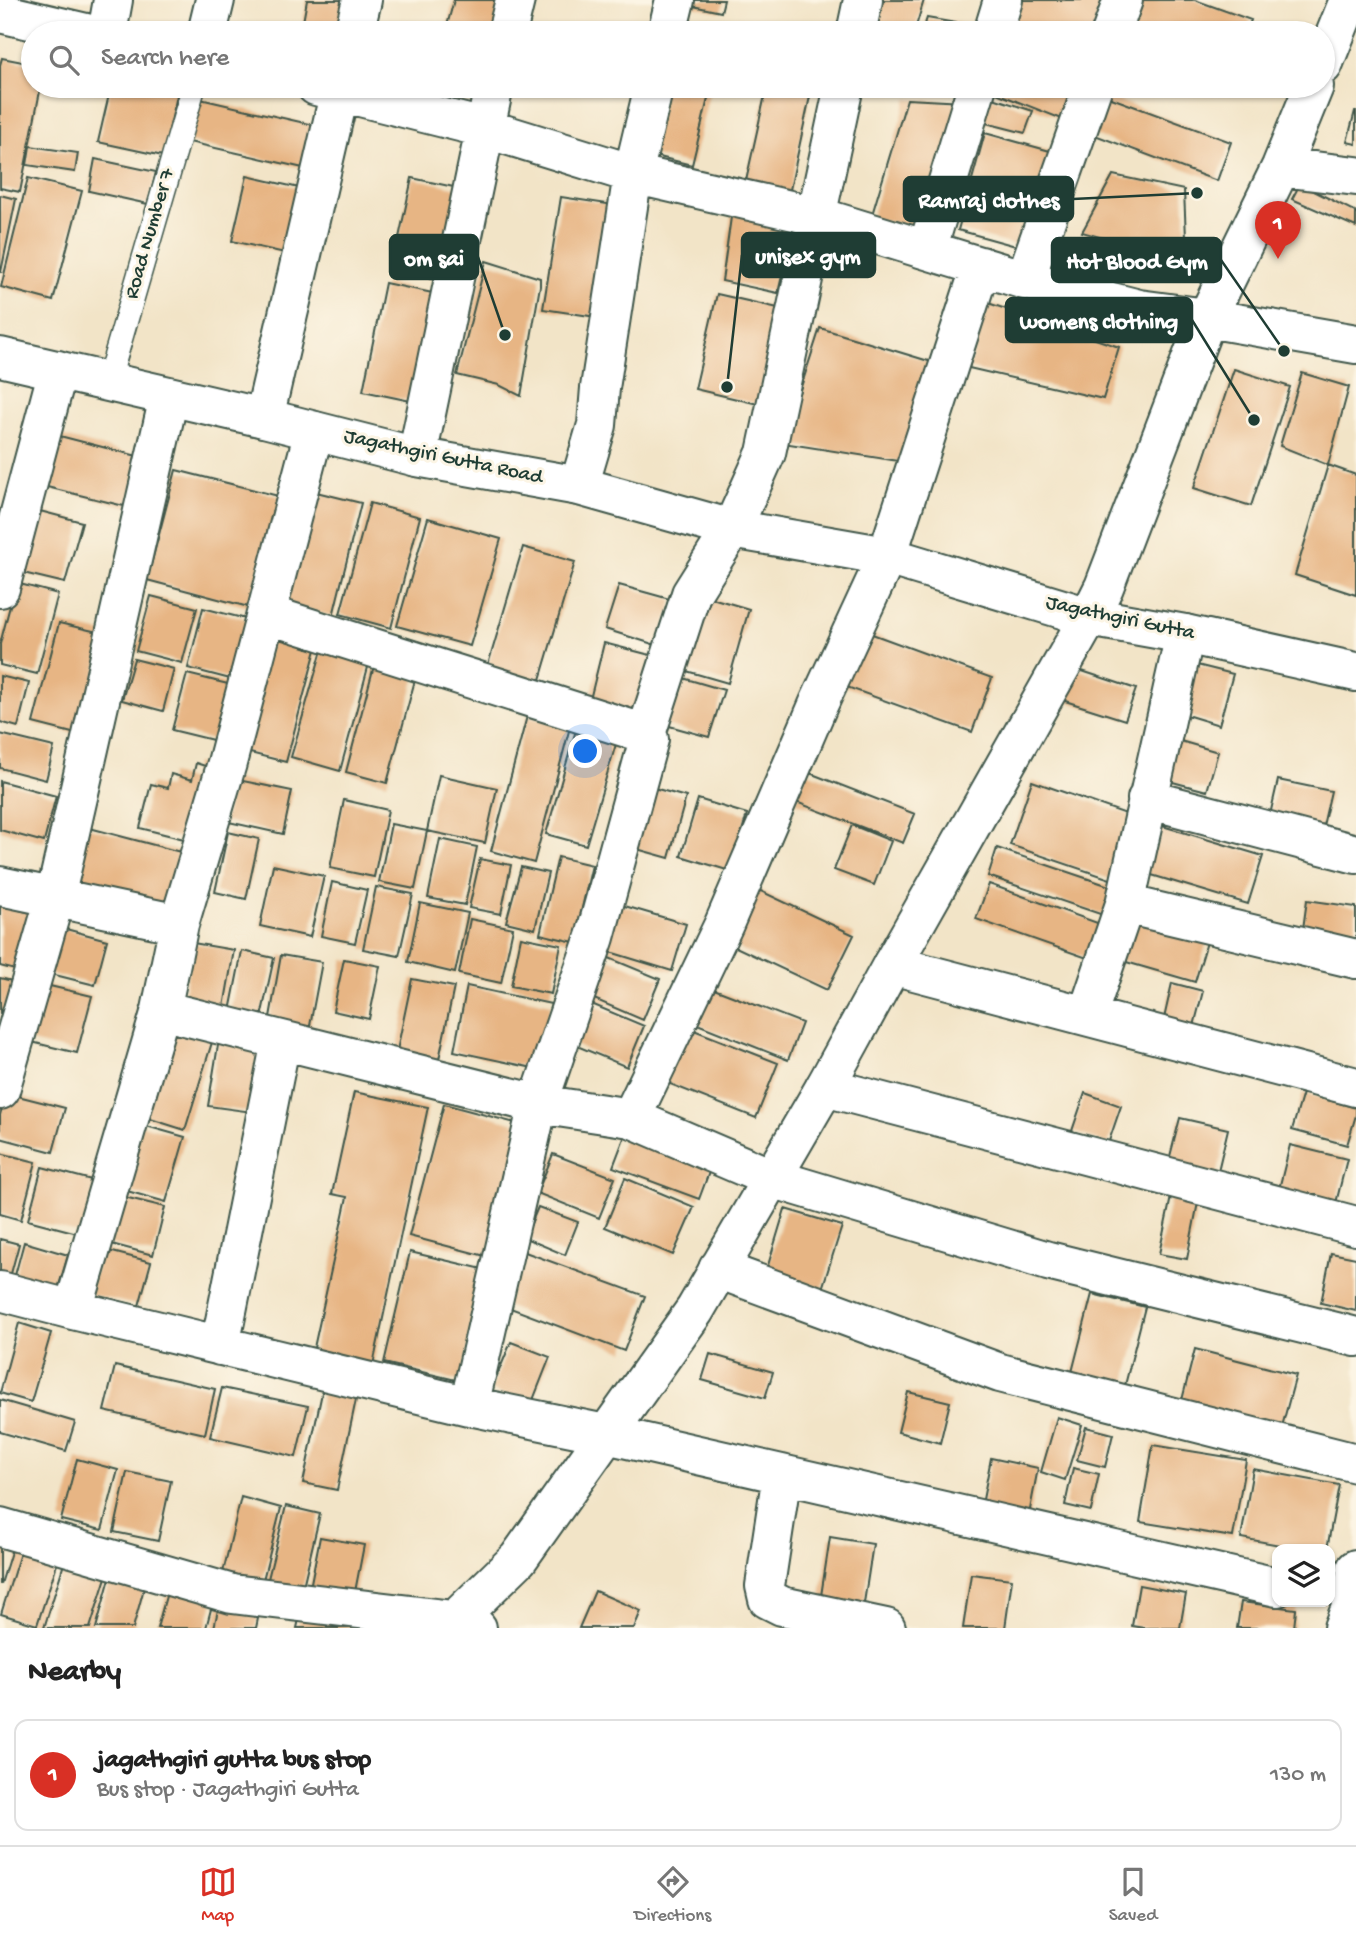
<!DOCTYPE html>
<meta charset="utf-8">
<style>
body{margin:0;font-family:"Gochi Hand",sans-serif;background:#f2f2f2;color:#222}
.controls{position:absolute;right:21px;bottom:21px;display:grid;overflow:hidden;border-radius:14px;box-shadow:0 2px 5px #0004}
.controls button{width:63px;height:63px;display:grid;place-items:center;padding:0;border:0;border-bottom:2px solid #e0e0e0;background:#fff;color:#222;font:35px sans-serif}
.you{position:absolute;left:586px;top:752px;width:24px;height:24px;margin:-18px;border:5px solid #fff;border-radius:50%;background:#1a73e8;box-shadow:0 0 0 10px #1a73e833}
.badge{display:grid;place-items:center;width:46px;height:46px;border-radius:50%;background:#d93025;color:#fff;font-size:23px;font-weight:700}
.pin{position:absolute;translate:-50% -58px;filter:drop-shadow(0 2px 4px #0008)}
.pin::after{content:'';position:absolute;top:37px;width:24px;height:21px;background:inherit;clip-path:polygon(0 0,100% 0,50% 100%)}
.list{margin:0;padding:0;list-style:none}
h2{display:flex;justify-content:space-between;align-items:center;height:91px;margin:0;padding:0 28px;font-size:30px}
h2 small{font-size:23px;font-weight:400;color:#767676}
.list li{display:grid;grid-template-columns:46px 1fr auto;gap:21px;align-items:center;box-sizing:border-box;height:112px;margin:0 14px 14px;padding:0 14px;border:2px solid #e0e0e0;border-radius:14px}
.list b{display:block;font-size:26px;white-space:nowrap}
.list p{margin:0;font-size:23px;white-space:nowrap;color:#767676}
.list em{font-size:23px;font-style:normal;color:#767676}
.icon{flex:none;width:38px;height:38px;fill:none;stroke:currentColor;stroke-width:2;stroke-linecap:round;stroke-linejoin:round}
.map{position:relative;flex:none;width:1356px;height:1628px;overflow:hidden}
.search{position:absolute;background:#fff;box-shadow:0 2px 5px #0004;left:21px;right:21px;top:21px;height:77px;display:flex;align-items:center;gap:18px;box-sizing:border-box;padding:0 24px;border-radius:38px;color:#767676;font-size:26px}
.sheet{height:217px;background:#fff}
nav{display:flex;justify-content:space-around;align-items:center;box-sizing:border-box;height:98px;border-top:2px solid #e0e0e0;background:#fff;font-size:19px;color:#767676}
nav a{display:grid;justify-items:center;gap:4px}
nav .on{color:#d93025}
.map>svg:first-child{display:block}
.building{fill:#e7b584}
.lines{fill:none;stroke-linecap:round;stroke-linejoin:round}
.service-casing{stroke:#3f564a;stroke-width:26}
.minor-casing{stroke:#3f564a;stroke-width:42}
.tertiary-casing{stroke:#3f564a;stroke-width:42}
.service{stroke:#fff;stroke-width:23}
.minor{stroke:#fff;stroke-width:38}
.tertiary{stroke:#fff;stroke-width:38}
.labels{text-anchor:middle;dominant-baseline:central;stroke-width:6;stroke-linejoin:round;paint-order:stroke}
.street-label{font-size:21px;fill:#1f3d34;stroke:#fcf5e5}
.leader{fill:none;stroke:#1f3d34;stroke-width:2.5}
.callout-dot{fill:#1f3d34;stroke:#fcf5e5;stroke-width:2.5}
.callout{fill:#1f3d34;stroke:#1f3d34;stroke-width:2.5}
.callout-label{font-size:23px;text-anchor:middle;font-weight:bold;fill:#fff}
</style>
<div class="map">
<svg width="1356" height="1628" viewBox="0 0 1356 1628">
<rect width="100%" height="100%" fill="#fcf5e5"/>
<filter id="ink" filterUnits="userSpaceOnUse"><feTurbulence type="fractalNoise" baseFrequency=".0143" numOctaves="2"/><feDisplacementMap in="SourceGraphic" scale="14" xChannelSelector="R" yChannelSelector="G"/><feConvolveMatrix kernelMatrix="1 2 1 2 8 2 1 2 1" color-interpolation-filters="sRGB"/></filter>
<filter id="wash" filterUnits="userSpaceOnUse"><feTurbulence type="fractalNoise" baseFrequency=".00686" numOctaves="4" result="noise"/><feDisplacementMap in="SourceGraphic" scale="28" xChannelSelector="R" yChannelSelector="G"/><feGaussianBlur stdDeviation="1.57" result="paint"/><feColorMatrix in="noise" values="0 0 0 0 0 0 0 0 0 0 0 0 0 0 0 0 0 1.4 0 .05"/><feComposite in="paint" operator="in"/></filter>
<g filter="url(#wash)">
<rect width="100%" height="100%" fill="#f2e4c7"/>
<g id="blocks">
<path class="building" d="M307 0H348L342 33H301Z
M454 0H510L501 33H445Z
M689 0H724L721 12 688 5Z
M871 0H924L914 33H860Z
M1014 0H1103L1092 33H1006Z
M1124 0H1195L1251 20 1246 33H1115Z
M927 18 979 27 977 33H922Z
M2 58 33 64V86H41L20 192 0 188V65Z
M111 86H156L178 91 163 156 98 142Z
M663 86H711L692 165 647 154Z
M767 86 812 87 788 199 744 190Z
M998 86H1078L1062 119 996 93Z
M1106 96 1231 142 1217 181 1092 134Z
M990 97 1033 111 1025 133 982 122Z
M200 99 322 127 312 170 189 142Z
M907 99 964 102 928 230 871 218Z
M1355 111H1356V144L1347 142Z
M985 133 1050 151 1023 248 958 230Z
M30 146 78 153 75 172 27 165Z
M95 159 156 172 148 204 89 191Z
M1113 175 1184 190 1187 262 1082 232Z
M247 176 308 190 294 255 232 241Z
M28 178 82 191 53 301 1 287Z
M412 178 463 189 442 281 392 270Z
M1300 184 1356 212V227L1292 199Z
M0 195 16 199 1 272H0Z
M561 197 614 205 597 317 543 309Z
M732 210 795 219 778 293 722 281Z
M486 261 540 278V286L521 396 499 385 457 375Z
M385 283 442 295 420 403 363 391Z
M717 294 778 308 758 404 695 389Z
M988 303 1119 347 1103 399 969 368Z
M820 328 935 363 904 462 783 443Z
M1234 369 1290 387 1251 506 1194 488Z
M1302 373 1349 387 1328 465 1356 475V595L1295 575 1328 465 1280 446Z
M56 435 141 457 128 507 43 486Z
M176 470 286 498 256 609 147 580Z
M304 489 361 503 333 616 276 602Z
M370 503 420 517 391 628 340 614Z
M36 510 82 522 65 583 19 572Z
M428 518 501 539 470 646 397 626Z
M523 547 575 562 539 683 487 668Z
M16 583 58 594 37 674 0 665V644Z
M619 585 673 600 659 646 605 629Z
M698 594 749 609 728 683 676 668Z
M151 596 197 608 182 663 136 651Z
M203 608 250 620 234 680 188 668Z
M59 623 106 634 80 735 33 723Z
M274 630 318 642 286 762 242 751Z
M864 631 992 678 972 732 844 686Z
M324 643 371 656 340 771 291 757Z
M604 643 654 656 638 720 588 708Z
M376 658 418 669 387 783 346 772Z
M134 659 174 669 163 711 122 700Z
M1197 665 1233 674 1219 725 1183 714Z
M1073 668 1136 689 1125 720 1062 700Z
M187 674 232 685 217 741 172 730Z
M0 676 29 683 18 727 0 722Z
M676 676 724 690 709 737 662 724Z
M527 716 570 727 534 863 491 851Z
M578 723 619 734 586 845 546 834Z
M0 734 54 747 46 780 0 768Z
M1177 740 1218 752 1207 791 1165 780Z
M196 763 211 768 192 841 140 828 151 784 168 788 171 774 192 780Z
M807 772 915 814 903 843 796 802Z
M439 775 497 788 485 843 427 831Z
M233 779 292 791 283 834 224 821Z
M1278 780 1331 791 1320 839 1267 828Z
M0 781 56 796 44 842 0 830Z
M1032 781 1135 817 1113 880 1010 845Z
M643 785 686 797 669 858 626 846Z
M698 799 747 814 730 871 681 856Z
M344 800 388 810 374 877 330 868Z
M391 824 427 831 415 889 379 882Z
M852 825 891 841 874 885 834 870Z
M1159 825 1263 856 1248 904 1145 873Z
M82 826 188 854 173 914 67 887Z
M228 832 259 839 246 899 215 892Z
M440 839 477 847 465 905 428 898Z
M997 848 1115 888 1106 916 988 876Z
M558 857 592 865 574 942 540 934Z
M480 859 511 865 501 914 469 908Z
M273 865 324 876 310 937 260 926Z
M521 867 548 873 535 929 506 922Z
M332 882 367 890 355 943 321 936Z
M746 884 854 935 827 990 719 939Z
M989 884 1103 925 1090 959 976 919Z
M376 887 413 894 399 956 363 949Z
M1307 900 1356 907V942L1302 936Z
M611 902 686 924 672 971 597 948Z
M420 903 468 913 455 973 408 962Z
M0 905 31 913 15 970 0 966Z
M470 919 513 928 501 983 459 974Z
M1128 919 1207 942 1195 982 1116 959Z
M51 925 107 940 95 985 39 971Z
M521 937 561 945 551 994 511 986Z
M193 943 234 950 224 1007 183 999Z
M242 951 274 958 260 1022 229 1016Z
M597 953 660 979 643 1020 580 993Z
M281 955 322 962 309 1031 269 1023Z
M344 959 380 966 369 1019 333 1011Z
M0 978 24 984 14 1017 0 1013Z
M412 979 454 987 437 1069 395 1060Z
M33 982 92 996 77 1053 19 1039Z
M1172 983 1203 991 1193 1030 1163 1023Z
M701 984 802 1023 788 1060 687 1020Z
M467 986 551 1004 538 1069 454 1051Z
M582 1000 644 1026 627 1067 565 1041Z
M681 1025 778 1063 756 1118 660 1080Z
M168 1026 213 1039 185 1130 141 1116Z
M220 1033 270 1041 259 1113 208 1106Z
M354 1092 428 1107 370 1379 310 1366 347 1197 332 1194Z
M6 1093 65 1108 53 1152 0 1138V1115Z
M1085 1093 1121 1106 1108 1144 1072 1131Z
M1303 1093 1356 1108V1115L1347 1145 1292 1130Z
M444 1104 523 1125 489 1257 409 1236Z
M1180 1118 1228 1129 1217 1175 1168 1164Z
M139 1124 185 1137 166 1202 120 1189Z
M629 1125 715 1156 699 1199 613 1167Z
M1290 1145 1347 1159 1335 1207 1278 1193Z
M0 1153 36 1162 21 1220 0 1214Z
M553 1154 615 1178 599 1218 537 1193Z
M42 1167 99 1182 85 1235 28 1220Z
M625 1178 694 1207 673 1255 605 1227Z
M1172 1192 1199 1197 1187 1259 1159 1254Z
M116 1195 165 1207 153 1255 104 1242Z
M538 1207 578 1222 565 1255 525 1238Z
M785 1209 842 1226 822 1289 766 1272Z
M0 1239 19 1244 9 1281 0 1278Z
M24 1242 68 1255 57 1292 14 1279Z
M101 1249 151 1262 139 1306 89 1294Z
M410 1252 487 1270 460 1381 384 1363Z
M525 1252 645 1296 624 1351 505 1306Z
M1331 1253 1356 1258V1311L1321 1303Z
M1092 1294 1145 1307 1123 1393 1070 1380Z
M19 1323 51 1333 31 1402 0 1393Z
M511 1342 550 1357 531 1405 491 1390Z
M1195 1349 1296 1375 1280 1434 1180 1408Z
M710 1354 773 1372 765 1398 702 1380Z
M115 1366 215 1389 205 1434 104 1411Z
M324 1383 358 1390 337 1490 303 1483Z
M222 1388 308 1406 296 1457 210 1437Z
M908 1392 950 1402 940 1443 898 1432Z
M0 1400 75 1422 66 1451 0 1432Z
M1057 1417 1082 1425 1065 1480 1041 1472Z
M1086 1427 1113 1434 1105 1467 1077 1460Z
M1153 1445 1246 1460 1233 1537 1140 1522Z
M991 1458 1038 1468 1028 1520 981 1510Z
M77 1459 118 1470 102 1530 61 1520Z
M1073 1468 1099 1474 1091 1511 1065 1505Z
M1253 1469 1339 1485 1327 1549H1302L1241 1538Z
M127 1472 171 1481 158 1541 114 1532Z
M241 1497 281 1508 259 1596 220 1585Z
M286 1506 320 1514 301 1595 266 1587Z
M320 1537 364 1545 354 1597 310 1588Z
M830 1537 873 1544 862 1616 819 1609Z
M0 1538 14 1542 1 1584H0Z
M23 1543 60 1555 37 1625 1 1614Z
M66 1557 108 1571 90 1628H44Z
M112 1571 146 1581 133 1628H96Z
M971 1574 1012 1579 1005 1628H963Z
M170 1582 215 1594 206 1628H157Z
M1139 1585 1186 1594 1180 1628H1144L1132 1626Z
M595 1591 641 1611 634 1628H579Z
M221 1596 261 1604 256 1628H214Z
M1241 1602 1296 1609 1294 1628H1237Z
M300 1615 352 1627V1628H297Z"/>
</g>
</g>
<g filter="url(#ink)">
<use href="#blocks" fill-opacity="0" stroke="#3f564a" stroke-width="2"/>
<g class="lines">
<g class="service-casing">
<path id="service" d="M108 382 194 86"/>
</g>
<g class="minor-casing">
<path id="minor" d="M0 13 86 33
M107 33 113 0
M207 33 215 0
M354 33 362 0
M507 33 515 0
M667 33 675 0
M856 33 863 0
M993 33 1003 0
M1111 33 1123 0
M1323 65 1349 0
M316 86 484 128 633 174 816 216 1025 280 1139 309 1207 318 1356 344
M1281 167 1356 176
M927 250 977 86
M1025 280 1093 86
M264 418 341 86
M417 457 494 86
M579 486 597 425 600 388 633 174 654 86
M0 588 58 370
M266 614 646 734
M1089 617 1104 587 1207 318 1281 167 1314 86
M1185 634 1125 904 1356 959
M1147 799 1356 854
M0 886 179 924
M892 965 1356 1087
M161 1010 538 1104 631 1118 771 1178 1048 1261 1356 1337
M1087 1016 1125 904
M825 1087 1356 1226
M0 1090 55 898 169 397
M631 1118 724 924 819 703 887 556 981 266
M718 1269 1000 1373 1356 1463
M0 1291 73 1310 469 1406 606 1434 1277 1587
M73 1310 161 1010 179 924 227 763 314 431
M220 1346 281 1041
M469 1406 538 1104 595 937 649 739 646 734 691 594 732 529 766 453 844 86
M782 1474 765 1586 768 1599 782 1606 886 1628
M0 1527 232 1594 453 1620 477 1628
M1343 1628 1352 1605 1356 1569"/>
</g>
<g class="tertiary-casing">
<path id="tertiary" d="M0 357 264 418 417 457 579 486 732 529 887 556 1089 617 1185 634 1356 672
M447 1628 518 1559 695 1310 825 1087 892 965 1089 617"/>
</g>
<use href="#service" class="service"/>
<use href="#minor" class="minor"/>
<use href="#tertiary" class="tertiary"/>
</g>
</g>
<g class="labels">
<g class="street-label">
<text transform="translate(151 234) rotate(-74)">Road Number 7</text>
<text transform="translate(443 458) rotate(12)">Jagathgiri Gutta Road</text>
<text transform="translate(1120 619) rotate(12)">Jagathgiri Gutta</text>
</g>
</g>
<path class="leader" d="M1197 193L1073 199M727 387L742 255M505 335L478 257M1284 351L1221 260M1254 420L1192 320"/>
<g class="callout-dot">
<circle cx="1197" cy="193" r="7"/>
<circle cx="727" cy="387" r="7"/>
<circle cx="505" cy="335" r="7"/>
<circle cx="1284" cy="351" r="7"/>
<circle cx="1254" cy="420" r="7"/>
</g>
<g class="callout">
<rect x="904" y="177" width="169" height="44" rx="7"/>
<rect x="742" y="233" width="133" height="44" rx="7"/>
<rect x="390" y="235" width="88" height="44" rx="7"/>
<rect x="1052" y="238" width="169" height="44" rx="7"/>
<rect x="1006" y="298" width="186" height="44" rx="7"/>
</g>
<g class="callout-label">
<text x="989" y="207">Ramraj clothes</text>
<text x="808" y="263">unisex gym</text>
<text x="434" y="265">om sai</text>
<text x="1137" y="268">Hot Blood Gym</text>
<text x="1099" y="328">womens clothing</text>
</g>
</svg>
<div class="controls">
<button><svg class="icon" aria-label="layers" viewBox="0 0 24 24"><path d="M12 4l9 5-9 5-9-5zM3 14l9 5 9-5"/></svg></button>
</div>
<div class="you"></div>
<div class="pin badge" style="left:1278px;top:259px">1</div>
<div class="search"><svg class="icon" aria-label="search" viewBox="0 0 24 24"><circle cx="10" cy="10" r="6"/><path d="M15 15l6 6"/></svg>Search here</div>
</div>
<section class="sheet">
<h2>Nearby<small></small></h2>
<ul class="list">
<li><span class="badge">1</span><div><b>jagathgiri gutta bus stop</b><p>Bus stop · Jagathgiri Gutta</p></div><em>130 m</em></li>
</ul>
</section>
<nav>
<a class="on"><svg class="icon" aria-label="map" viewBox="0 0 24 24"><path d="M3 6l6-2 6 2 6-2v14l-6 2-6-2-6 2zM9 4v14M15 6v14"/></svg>Map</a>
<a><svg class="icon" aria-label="directions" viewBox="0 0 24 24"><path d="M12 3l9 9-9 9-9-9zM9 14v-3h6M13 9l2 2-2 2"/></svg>Directions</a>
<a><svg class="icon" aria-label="saved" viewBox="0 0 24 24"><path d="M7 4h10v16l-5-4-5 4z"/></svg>Saved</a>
</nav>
